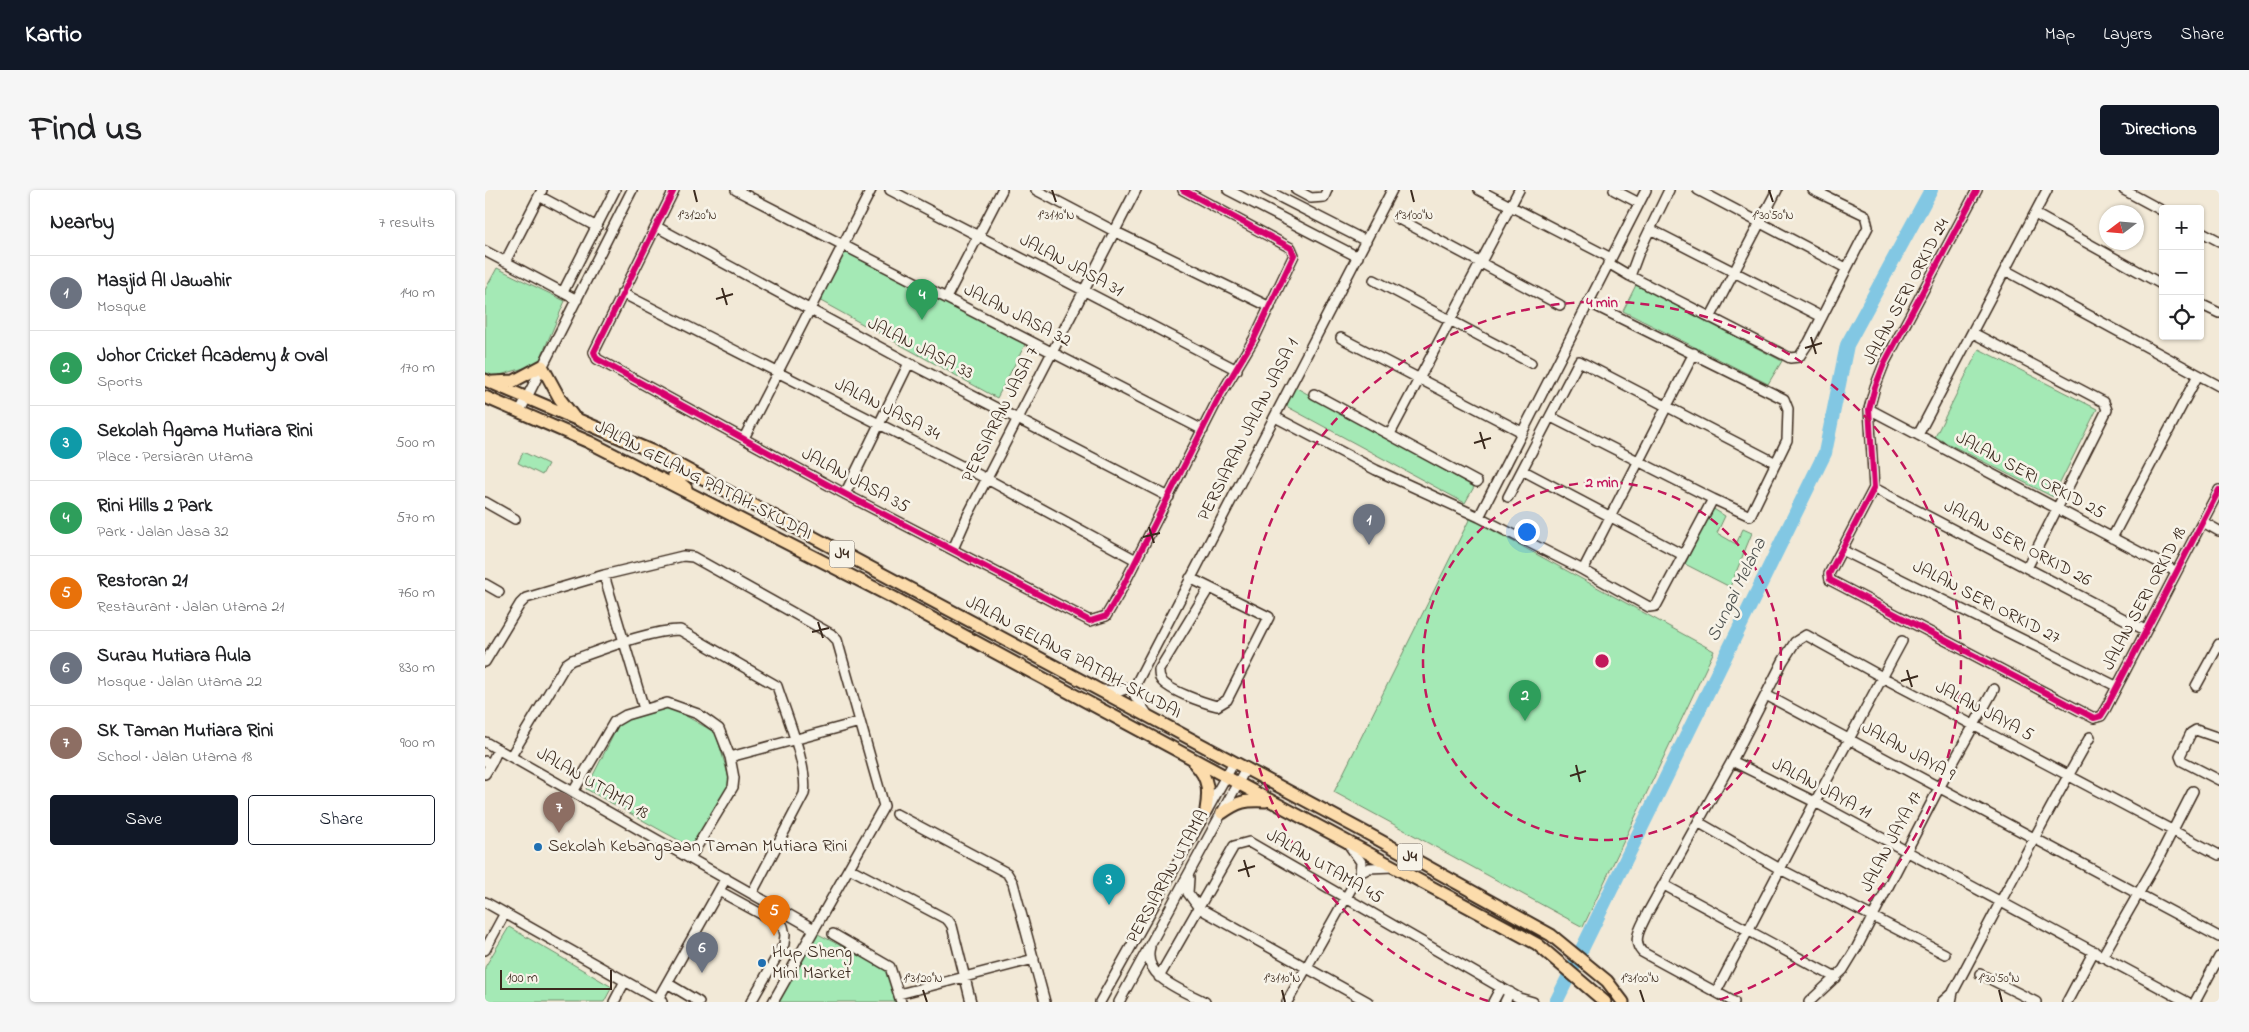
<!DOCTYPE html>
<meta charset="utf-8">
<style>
body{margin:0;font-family:"Indie Flower",sans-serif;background:#f6f6f6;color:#202124}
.controls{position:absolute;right:15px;top:15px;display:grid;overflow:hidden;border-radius:5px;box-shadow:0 1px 4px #0004}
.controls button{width:45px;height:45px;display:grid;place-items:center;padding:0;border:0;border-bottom:1px solid #e0e0e0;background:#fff;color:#202124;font:25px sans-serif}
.compass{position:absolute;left:1614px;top:15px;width:45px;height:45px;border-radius:50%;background:#fff;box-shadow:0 1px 4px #0004;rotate:254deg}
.scale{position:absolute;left:15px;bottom:12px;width:112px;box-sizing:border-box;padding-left:5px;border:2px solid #3b2a1e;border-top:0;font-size:14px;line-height:18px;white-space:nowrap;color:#3b2a1e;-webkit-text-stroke:4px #f7f3e8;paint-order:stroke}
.you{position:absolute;left:1041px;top:341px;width:18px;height:18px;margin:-12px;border:4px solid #fff;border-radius:50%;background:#1a73e8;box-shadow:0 0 0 8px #1a73e833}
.badge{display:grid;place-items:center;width:32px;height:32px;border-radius:50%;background:#111827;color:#fff;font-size:16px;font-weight:700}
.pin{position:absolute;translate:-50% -41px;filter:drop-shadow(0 1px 2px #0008)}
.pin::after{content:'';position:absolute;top:26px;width:18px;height:15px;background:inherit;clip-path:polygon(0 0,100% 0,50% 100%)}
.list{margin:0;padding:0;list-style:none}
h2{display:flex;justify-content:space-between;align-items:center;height:65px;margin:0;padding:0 20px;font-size:21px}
h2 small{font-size:16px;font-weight:400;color:#757577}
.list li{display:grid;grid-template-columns:32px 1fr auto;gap:15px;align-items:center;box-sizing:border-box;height:75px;padding:0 20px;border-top:1px solid #e0e0e0}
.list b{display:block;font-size:19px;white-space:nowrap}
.list p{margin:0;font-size:16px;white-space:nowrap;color:#757577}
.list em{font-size:16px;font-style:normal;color:#757577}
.actions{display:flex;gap:10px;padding:15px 20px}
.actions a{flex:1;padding:11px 0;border:1px solid #111827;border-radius:5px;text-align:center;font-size:18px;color:#111827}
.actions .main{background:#111827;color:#fff}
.icon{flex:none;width:28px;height:28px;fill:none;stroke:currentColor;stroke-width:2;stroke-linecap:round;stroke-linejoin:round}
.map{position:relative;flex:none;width:1734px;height:812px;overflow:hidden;border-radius:5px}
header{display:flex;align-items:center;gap:30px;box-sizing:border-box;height:70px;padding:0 25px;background:#111827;color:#fff}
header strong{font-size:24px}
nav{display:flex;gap:28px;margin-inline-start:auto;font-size:18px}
.intro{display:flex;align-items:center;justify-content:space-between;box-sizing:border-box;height:120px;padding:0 30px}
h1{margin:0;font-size:35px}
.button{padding:12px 22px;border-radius:5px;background:#111827;color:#fff;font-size:18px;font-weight:700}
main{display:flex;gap:30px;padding:0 30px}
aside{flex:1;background:#fff;border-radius:5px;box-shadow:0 1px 4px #0004}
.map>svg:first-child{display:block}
.green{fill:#a4e9b5;stroke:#708a6a}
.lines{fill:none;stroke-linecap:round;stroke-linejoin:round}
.river{stroke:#82c7e3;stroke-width:14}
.minor-casing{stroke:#3b2a1e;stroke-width:12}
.major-casing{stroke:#3b2a1e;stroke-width:15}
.minor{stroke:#f7f3e8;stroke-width:9}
.major{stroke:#fcdcac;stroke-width:11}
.cycleway-casing{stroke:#f7f3e8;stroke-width:9}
.cycleway{stroke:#d6006c;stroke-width:6}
.ticks{fill:none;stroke:#3b2a1e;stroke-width:2}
.ring{fill:none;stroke:#c2185b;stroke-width:2.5;stroke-dasharray:9 6}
.poi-dot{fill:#1f6fb2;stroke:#f7f3e8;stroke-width:2}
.labels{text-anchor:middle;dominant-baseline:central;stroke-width:5;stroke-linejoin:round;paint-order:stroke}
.shield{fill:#f7f3e8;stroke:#73665b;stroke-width:1}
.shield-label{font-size:16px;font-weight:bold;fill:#3b2a1e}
.street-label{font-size:18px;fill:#3b2a1e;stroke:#f7f3e8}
.poi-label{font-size:18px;fill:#3b2a1e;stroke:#f7f3e8;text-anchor:start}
.water-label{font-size:19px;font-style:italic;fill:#4d514f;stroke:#f7f3e8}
.ticks-label{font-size:12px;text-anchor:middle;fill:#3b2a1e;stroke:#f7f3e8;stroke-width:5;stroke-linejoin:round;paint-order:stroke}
.centre{fill:#c2185b;stroke:#f7f3e8;stroke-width:2.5}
.ring-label{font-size:15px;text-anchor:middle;font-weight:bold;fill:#c2185b;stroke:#f7f3e8;stroke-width:5;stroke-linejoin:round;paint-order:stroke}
</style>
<header>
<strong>Kartio</strong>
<nav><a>Map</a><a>Layers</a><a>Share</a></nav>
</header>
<div class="intro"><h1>Find us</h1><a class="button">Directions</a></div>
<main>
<aside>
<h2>Nearby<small>7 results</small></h2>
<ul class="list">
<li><span class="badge" style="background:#6b7280">1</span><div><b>Masjid Al Jawahir</b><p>Mosque</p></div><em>140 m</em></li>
<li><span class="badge" style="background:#2e9e5b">2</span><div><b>Johor Cricket Academy &amp; Oval</b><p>Sports</p></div><em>170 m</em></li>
<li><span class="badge" style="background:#0f9aa8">3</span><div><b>Sekolah Agama Mutiara Rini</b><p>Place · Persiaran Utama</p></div><em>500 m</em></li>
<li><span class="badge" style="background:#2e9e5b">4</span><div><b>Rini Hills 2 Park</b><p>Park · Jalan Jasa 32</p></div><em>570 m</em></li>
<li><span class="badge" style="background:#e8710a">5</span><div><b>Restoran 21</b><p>Restaurant · Jalan Utama 21</p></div><em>760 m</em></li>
<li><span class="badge" style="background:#6b7280">6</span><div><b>Surau Mutiara Aula</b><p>Mosque · Jalan Utama 22</p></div><em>830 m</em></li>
<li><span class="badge" style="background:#8d6e63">7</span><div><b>SK Taman Mutiara Rini</b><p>School · Jalan Utama 18</p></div><em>900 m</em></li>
</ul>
<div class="actions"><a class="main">Save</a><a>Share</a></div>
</aside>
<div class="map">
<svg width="1734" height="812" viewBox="0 0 1734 812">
<rect width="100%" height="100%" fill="#f2e9d7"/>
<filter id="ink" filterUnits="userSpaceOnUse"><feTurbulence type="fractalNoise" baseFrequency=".02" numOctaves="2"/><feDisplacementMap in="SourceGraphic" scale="10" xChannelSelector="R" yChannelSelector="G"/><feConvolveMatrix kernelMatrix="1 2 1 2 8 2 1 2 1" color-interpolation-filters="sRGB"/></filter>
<g filter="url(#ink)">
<path class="green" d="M361 53 542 151 512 208 332 109Z
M12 78 80 111 53 174 8 187 0 182V100Z
M1151 95 1297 171 1283 194 1138 121Z
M1494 159 1612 219 1568 307 1450 247Z
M810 197 989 297 980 313 801 216Z
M38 262 63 274 57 285 33 273Z
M1227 318 1240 326 1232 343 1251 354 1258 339 1267 343 1245 397 1200 374Z
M985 328 1229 461 1098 737 849 602Z
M185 517 231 543 246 595 206 657 101 599 135 532Z
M24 737 127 797 119 812H0V777Z
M331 743 403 780 411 812H294Z"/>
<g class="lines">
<path class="river" d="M1071 812 1340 263 1362 155 1446 0"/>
<g class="minor-casing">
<path id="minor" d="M189 0 109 162 112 169 360 304 605 431 621 426 634 404 732 211 769 149 809 65 806 58 698 0
M251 0 718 240
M405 0 752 180
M551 0 629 41 785 117
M743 0 873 67
M781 0 881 51
M811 0 826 8 839 7 842 0
M994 0 1126 68
M1129 0 1154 13
M1213 0 1361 78
M1492 0 1399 174 1390 197 1384 219 1389 298 1344 384 1345 390 1609 528 1616 526 1621 518 1734 300
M1639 0 1678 21
M54 6 112 37
M1550 24 1678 95
M912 28 1075 115
M172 37 424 173 684 307
M1165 39 1337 127
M1715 41 1734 51
M0 61 92 110
M20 72 57 0
M1123 73 1145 86 1305 168 1314 167 1324 152 1383 37 1380 25 1328 0
M1520 80 1734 196
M1145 86 1154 62 1184 0
M889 90 1046 173
M78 102 130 0
M137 103 502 289 651 370
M461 108 517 0
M1715 114 1734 123
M1225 128 1292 0
M1488 143 1619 212 1622 220 1542 378
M856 148 1037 242
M829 204 992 292
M1384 219 1690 381
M35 221 147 0
M790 227 891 280 994 327 1098 380 1164 417 1171 416 1228 309
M1066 227 1228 309 1265 326 1302 250 1303 219 1299 209 1103 112
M905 244 1034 0
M1433 245 1562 0
M259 248 386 0
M1037 280 1198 365
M1389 298 1660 440
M360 304 424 173
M1023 307 1094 171 1291 273
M0 312 30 329
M994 327 1161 0
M1718 332 1734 341
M1627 348 1713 185
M468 359 483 325 651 0
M1357 360 1631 496
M1098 380 1209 163
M119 385 159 519
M705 388 784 427 742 510 732 516C720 513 680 500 675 488 674 486 674 483 674 480L724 398
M0 394 14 402
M0 472 35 414 41 408 119 385 198 366 208 367 346 444 352 450 399 616 288 812
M650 496 907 0
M650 496V506L662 524
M1711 496 1734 454
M616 500 635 501 650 496
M1281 505 1734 747
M1734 548 1711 540 1706 543 1695 566 1697 571 1734 590
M0 552 329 739
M26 566 81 474 87 470C116 460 165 440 195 440L292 496C300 521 324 579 319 604L267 703
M245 567 375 532
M0 571 6 574 13 559
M1247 571 1330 612 1702 812
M0 584 6 574
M88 602 129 532 141 525 182 513 213 524 234 539 245 567 249 588 248 597 205 668
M411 624 522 683 528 693 560 812
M1213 632 1295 679 1460 764
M364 678 463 730 467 736 486 812
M875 683 884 678 908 677
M704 688 703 703 714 718 883 812
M1179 695 1351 788
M234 701 298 736 300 745 299 754 266 812
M0 712 177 812
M348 744 405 777 416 812
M665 757C656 787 699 801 720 812
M0 760 20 723
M1617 767 1671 673 1708 601
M1495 784 1551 812
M674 787 749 656 764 652 1034 808 1048 812
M182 793 214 812
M1231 802 1330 612 1417 451
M414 804 549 769
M173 809 241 688
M129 812 140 791
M615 812 749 572
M634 812 761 578
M802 812 875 683 876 672 864 655
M1008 812 1016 797
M1020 812 1025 802
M1249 812 1157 762C1146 750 1157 736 1162 724L1247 571 1298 471 1310 452 1321 445 1397 487 1734 665
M1324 812 1358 780 1372 757 1454 598 1509 499
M1457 812 1468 802
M1466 812 1468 802C1513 717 1557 631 1605 547
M1582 812 1609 761
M1710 812 1734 767"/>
</g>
<g class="major-casing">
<path id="major" d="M0 190 171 263 887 646 1066 745 1122 791 1138 812
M8 192 29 191 57 176 75 209 88 226
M0 207 104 252 409 408 1052 754 1120 812
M201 298 190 289 189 285 193 282 206 286
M710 574C724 588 724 602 721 620
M737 623C754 611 760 610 781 611"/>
</g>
<use href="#minor" class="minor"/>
<use href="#major" class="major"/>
<g class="cycleway-casing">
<path id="cycleway" d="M189 0 109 162 112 169 360 304 605 431 621 426 634 404 732 211 769 149 809 65 806 58 698 0
M1492 0 1399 174 1390 197 1384 219 1389 298 1344 384 1345 390 1609 528 1616 526 1621 518 1734 300"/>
</g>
<use href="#cycleway" class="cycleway"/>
</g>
</g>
<path class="ticks" d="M209 0 212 12M567 0 571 12M926 0 929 12M1284 0 1288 12M237 98 242 115M231 109 248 104M1326 147 1331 164M1320 158 1337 153M995 242 1000 259M989 253 1006 248M664 337 669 353M658 347 675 343M333 432 338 448M327 442 344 438M1422 480 1427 497M1416 491 1433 486M1091 575 1095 592M1085 586 1101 581M759 670 764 687M753 681 770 676M438 800 442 812M797 800 800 812M1155 800 1159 812M1514 800 1517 812"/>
<g class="ring">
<circle cx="1117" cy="471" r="179"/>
<path d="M1003 811A359 359 0 1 1 1231 811"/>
</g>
<g class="poi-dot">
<circle cx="53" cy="657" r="5"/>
<circle cx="277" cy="773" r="5"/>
</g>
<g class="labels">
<g class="shield">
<rect x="344.5" y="350.5" width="25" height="27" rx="4"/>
<rect x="912.5" y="653.5" width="25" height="27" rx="4"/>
</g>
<g class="shield-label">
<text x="357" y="364">J4</text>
<text x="925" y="667">J4</text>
</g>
<g class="street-label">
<text transform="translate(586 76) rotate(28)">JALAN JASA 31</text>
<text transform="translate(1422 102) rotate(-62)">JALAN SERI ORKID 24</text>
<text transform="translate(532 126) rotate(27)">JALAN JASA 32</text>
<text transform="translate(435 159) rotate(27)">JALAN JASA 33</text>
<text transform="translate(402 220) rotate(27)">JALAN JASA 34</text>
<text transform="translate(516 225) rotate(-63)">PERSIARAN JASA 7</text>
<text transform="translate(764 240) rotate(-63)">PERSIARAN JALAN JASA 1</text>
<text transform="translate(1545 286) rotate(28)">JALAN SERI ORKID 25</text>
<text transform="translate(218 291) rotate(27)">JALAN GELANG PATAH-SKUDAI</text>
<text transform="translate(370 291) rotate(28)">JALAN JASA 35</text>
<text transform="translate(1532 354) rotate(28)">JALAN SERI ORKID 26</text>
<text transform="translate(1660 409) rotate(-62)">JALAN SERI ORKID 18</text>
<text transform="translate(1501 413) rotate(27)">JALAN SERI ORKID 27</text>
<text transform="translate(588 468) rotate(28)">JALAN GELANG PATAH-SKUDAI</text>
<text transform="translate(1499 522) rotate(28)">JALAN JAYA 5</text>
<text transform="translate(1423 562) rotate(29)">JALAN JAYA 9</text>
<text transform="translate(107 594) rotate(30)">JALAN UTAMA 18</text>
<text transform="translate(1336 599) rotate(28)">JALAN JAYA 11</text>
<text transform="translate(1407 652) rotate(-62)">JALAN JAYA 17</text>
<text transform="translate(839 677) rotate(30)">JALAN UTAMA 45</text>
<text transform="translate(683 687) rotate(-61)">PERSIARAN UTAMA</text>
</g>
<g class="poi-label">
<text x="63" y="657">Sekolah Kebangsaan Taman Mutiara Rini</text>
<text x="287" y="763">Hup Sheng<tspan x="287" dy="21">Mini Market</tspan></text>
</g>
<g class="water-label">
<text transform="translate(1252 400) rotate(-64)">Sungai Melana</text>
</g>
</g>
<g class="ticks-label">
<text x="212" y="29">1°31'20"N</text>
<text x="571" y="29">1°31'10"N</text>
<text x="929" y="29">1°31'00"N</text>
<text x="1288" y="29">1°30'50"N</text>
<text x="438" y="792">1°31'20"N</text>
<text x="797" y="792">1°31'10"N</text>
<text x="1155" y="792">1°31'00"N</text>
<text x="1514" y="792">1°30'50"N</text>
</g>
<circle cx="1117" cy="471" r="8" class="centre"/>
<g class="ring-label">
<text x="1117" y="117">4 min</text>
<text x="1117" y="297">2 min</text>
</g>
</svg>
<div class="controls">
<button>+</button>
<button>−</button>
<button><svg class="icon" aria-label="locate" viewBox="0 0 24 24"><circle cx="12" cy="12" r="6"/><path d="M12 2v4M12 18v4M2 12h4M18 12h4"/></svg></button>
</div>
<svg class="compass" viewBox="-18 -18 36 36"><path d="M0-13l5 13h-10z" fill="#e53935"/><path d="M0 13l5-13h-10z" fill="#757577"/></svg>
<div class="scale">100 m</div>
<div class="you"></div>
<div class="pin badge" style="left:884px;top:355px;background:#6b7280">1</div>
<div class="pin badge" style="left:1040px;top:531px;background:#2e9e5b">2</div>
<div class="pin badge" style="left:624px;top:715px;background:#0f9aa8">3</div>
<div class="pin badge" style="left:437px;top:130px;background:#2e9e5b">4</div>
<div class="pin badge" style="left:289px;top:746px;background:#e8710a">5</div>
<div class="pin badge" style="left:217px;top:783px;background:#6b7280">6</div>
<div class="pin badge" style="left:74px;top:643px;background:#8d6e63">7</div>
</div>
</main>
